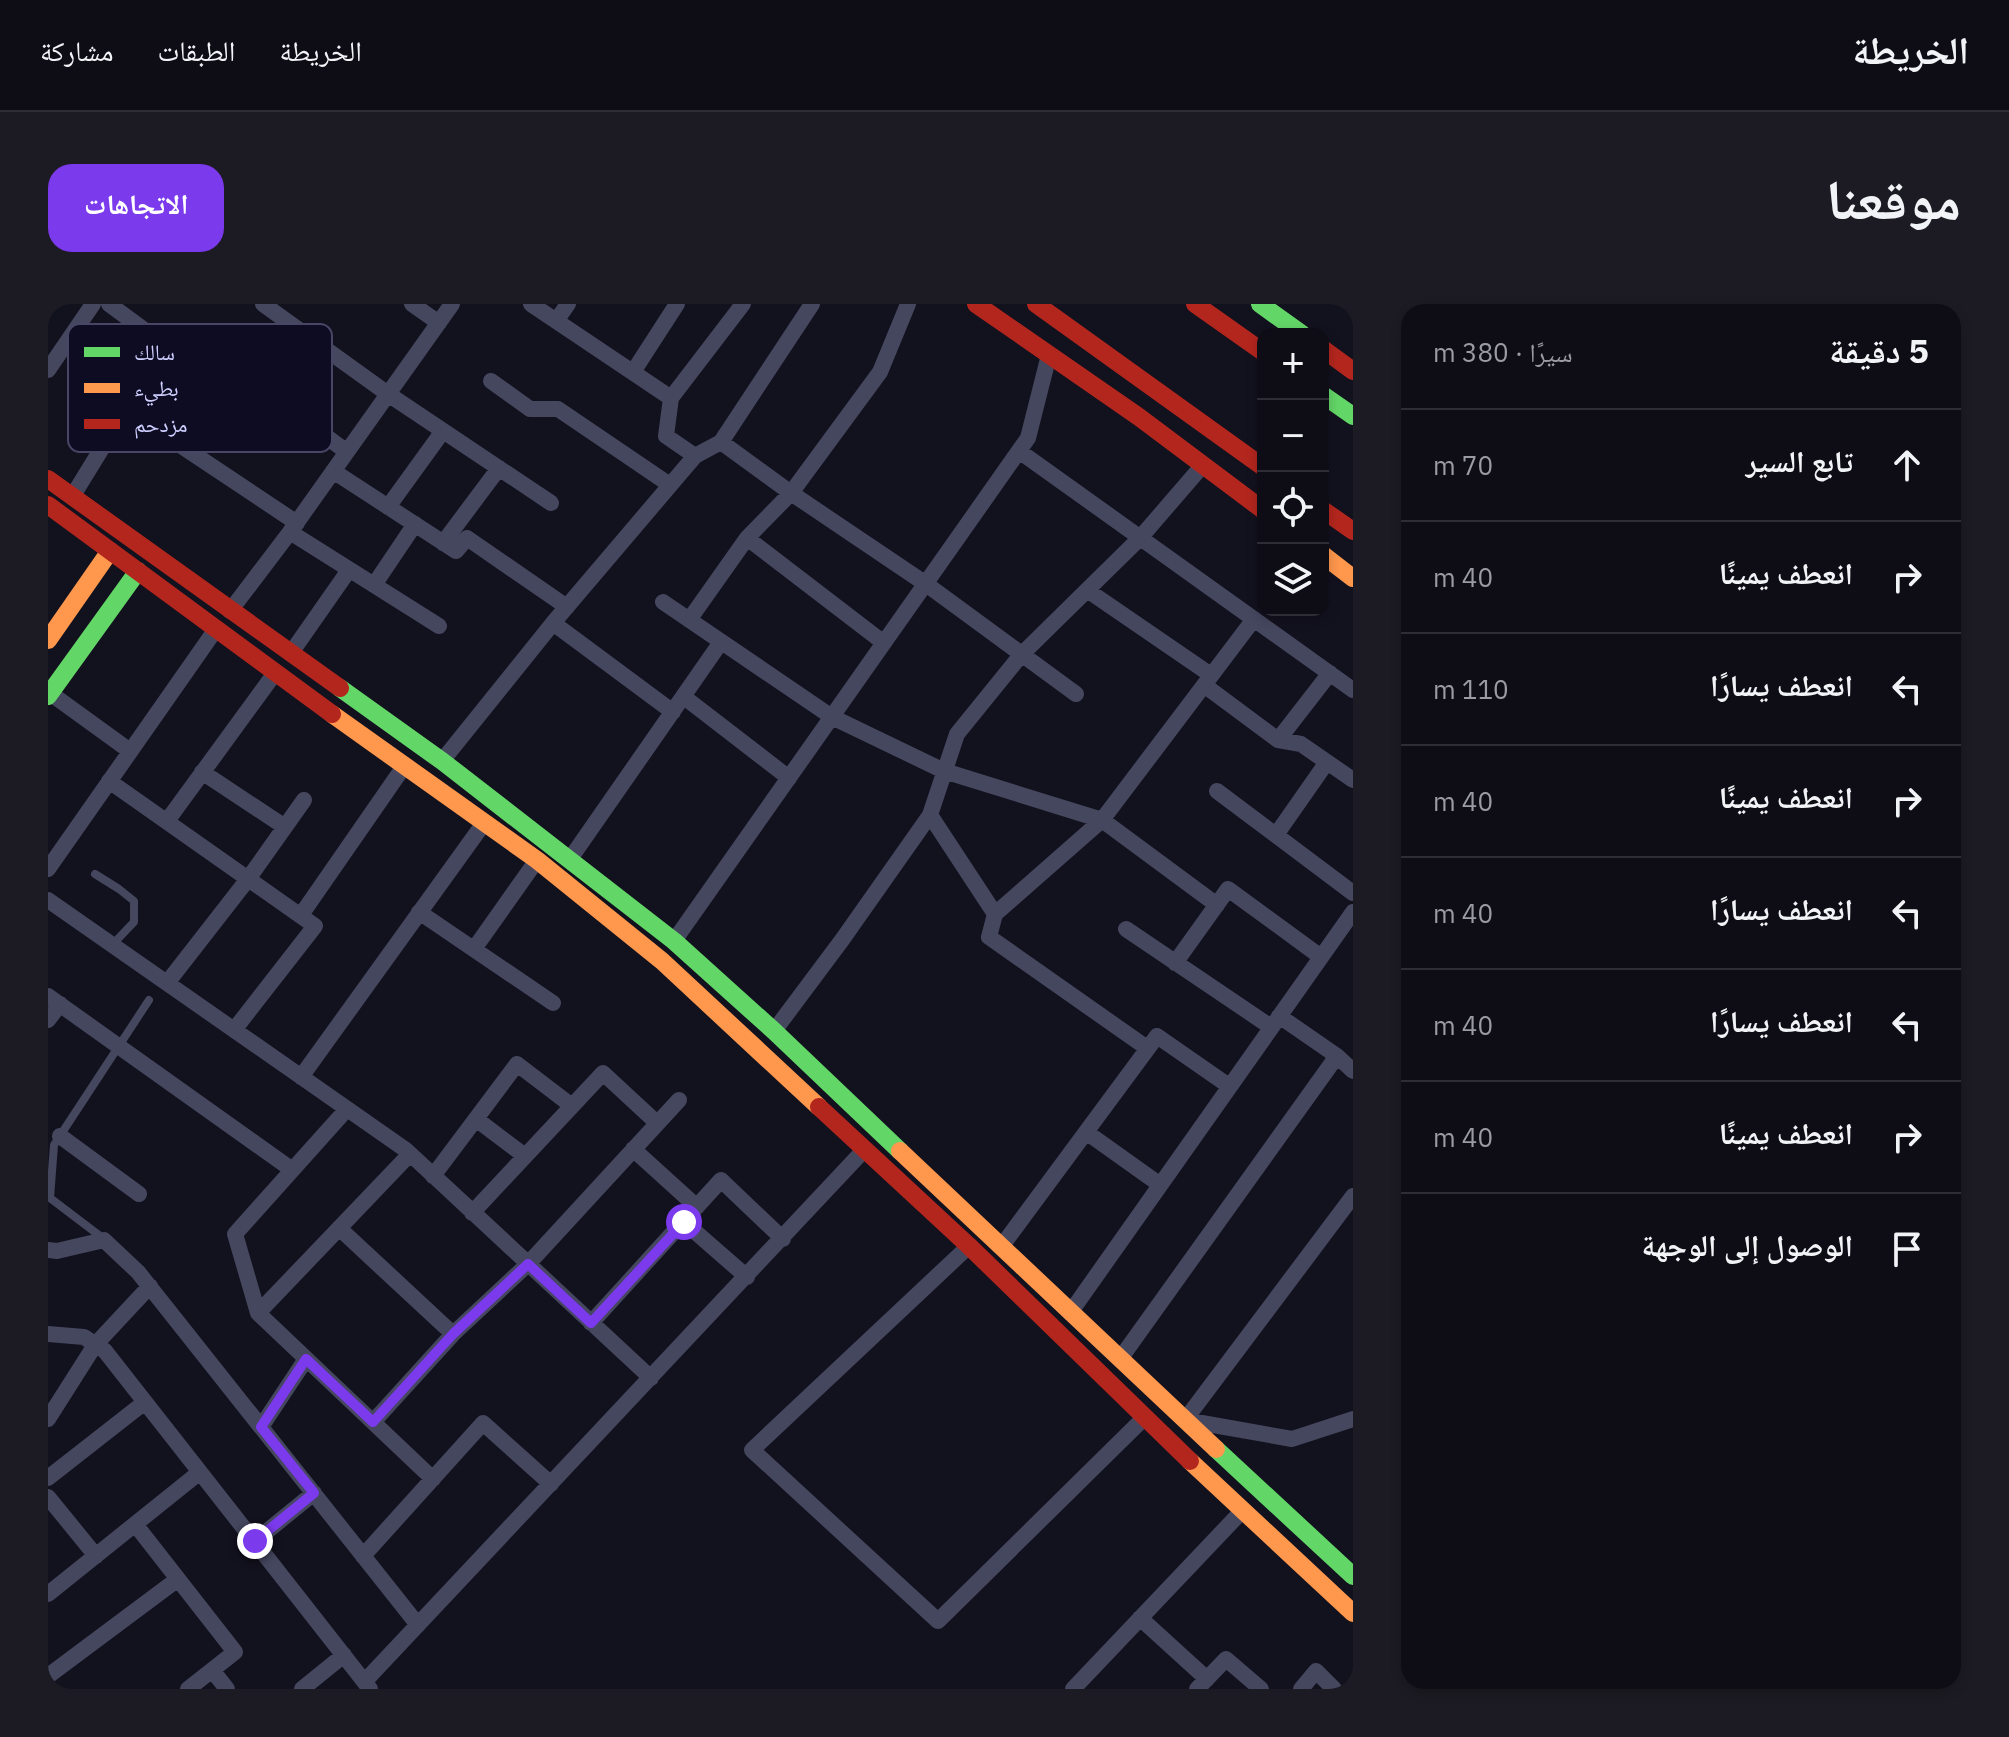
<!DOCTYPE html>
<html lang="ar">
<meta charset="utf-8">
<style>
body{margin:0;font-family:"IBM Plex Sans","Noto Naskh Arabic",sans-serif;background:#1c1b23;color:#f1f3f6;direction:rtl}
.controls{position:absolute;right:24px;top:24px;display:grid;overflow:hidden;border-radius:16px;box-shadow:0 4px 12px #0003}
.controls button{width:72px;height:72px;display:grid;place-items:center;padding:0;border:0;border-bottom:2px solid #2e2d35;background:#0e0d16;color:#f1f3f6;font:40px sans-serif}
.stop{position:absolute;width:24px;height:24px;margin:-18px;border:6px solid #7c3aed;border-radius:50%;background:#fff}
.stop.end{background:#7c3aed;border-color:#fff;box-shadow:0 2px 8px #0008}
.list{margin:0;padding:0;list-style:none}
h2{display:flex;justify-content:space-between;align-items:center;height:104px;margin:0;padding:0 32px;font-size:34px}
h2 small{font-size:26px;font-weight:400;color:#9b9ca1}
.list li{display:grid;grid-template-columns:52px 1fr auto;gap:24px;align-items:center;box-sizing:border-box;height:112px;padding:0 32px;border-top:2px solid #2e2d35}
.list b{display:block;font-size:30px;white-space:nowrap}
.list em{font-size:26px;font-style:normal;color:#9b9ca1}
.icon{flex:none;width:44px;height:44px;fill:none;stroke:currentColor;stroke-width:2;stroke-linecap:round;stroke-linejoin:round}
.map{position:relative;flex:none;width:1305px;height:1385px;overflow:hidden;direction:ltr;border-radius:24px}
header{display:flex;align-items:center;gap:48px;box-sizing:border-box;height:112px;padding:0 40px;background:#0e0d16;border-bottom:2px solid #2e2d35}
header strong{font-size:38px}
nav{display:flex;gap:44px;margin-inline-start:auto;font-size:28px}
.intro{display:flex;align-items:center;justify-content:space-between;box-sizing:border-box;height:192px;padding:0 48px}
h1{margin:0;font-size:56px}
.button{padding:20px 36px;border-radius:24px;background:#7c3aed;color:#fff;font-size:28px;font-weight:700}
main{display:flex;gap:48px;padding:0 48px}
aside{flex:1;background:#0e0d16;border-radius:24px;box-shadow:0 4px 12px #0003}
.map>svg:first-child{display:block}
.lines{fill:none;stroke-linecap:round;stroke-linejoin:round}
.lane{stroke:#45475f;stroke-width:8}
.street{stroke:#45475f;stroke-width:16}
.fast{stroke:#63d668;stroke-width:18}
.slow{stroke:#ff974d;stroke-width:18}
.jam{stroke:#b3261e;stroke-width:18}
.route{stroke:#7c3aed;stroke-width:10}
.key{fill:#0d0c23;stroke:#474665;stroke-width:2}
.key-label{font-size:22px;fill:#ceceff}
</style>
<header>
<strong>الخريطة</strong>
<nav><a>الخريطة</a><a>الطبقات</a><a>مشاركة</a></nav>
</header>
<div class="intro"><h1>موقعنا</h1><a class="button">الاتجاهات</a></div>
<main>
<aside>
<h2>5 دقيقة<small>سيرًا · 380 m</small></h2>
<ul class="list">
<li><svg class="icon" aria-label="ahead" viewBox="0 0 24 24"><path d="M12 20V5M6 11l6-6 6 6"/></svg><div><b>تابع السير</b></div><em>70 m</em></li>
<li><svg class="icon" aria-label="right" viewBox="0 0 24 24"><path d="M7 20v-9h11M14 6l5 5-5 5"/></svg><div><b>انعطف يمينًا</b></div><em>40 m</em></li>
<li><svg class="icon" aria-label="left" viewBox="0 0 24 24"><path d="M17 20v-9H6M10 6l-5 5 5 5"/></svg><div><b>انعطف يسارًا</b></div><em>110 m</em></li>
<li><svg class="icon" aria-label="right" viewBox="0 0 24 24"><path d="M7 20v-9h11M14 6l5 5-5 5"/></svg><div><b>انعطف يمينًا</b></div><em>40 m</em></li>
<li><svg class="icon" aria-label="left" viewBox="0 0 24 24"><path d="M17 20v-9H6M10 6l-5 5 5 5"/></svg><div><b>انعطف يسارًا</b></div><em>40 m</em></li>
<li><svg class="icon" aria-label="left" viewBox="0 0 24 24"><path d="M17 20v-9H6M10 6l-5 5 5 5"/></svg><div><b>انعطف يسارًا</b></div><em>40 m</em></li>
<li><svg class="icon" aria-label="right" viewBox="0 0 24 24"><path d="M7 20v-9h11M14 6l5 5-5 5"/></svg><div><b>انعطف يمينًا</b></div><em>40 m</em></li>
<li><svg class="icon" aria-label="arrive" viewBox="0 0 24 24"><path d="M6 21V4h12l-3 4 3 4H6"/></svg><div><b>الوصول إلى الوجهة</b></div></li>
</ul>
</aside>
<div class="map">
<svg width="1305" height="1385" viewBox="0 0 1305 1385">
<rect width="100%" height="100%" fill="#12111e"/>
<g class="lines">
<path class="lane" d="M47 570 71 585 86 597V618L65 640
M56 935 2 894 6 841 101 696"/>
<path class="street" d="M61 0 164 76 186 64 299 148
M215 0 340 90 503 199
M364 0 391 19
M483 0 623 94
M695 0 623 94 618 132 647 152 673 138 743 189 878 280 1028 390
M508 17 520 0
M0 66 45 0
M585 68 629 0
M443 77 482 105H510L622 181
M673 138 764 0
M971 147 1305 386
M285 167 408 247 419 234 519 303
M24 193 78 105 249 219
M340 203 395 127
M242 228 391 322
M699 234 836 339
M395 239 451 164
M326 281 367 220
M1039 286 1163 371
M615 298 784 413 896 467 1054 516 1169 601
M182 307 242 228 404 0
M641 316 699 234 743 189 832 68 860 0
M505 319 625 408
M243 349 301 266
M1156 381 1230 436 1253 440 1305 476
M2 389 82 447
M636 393 741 474
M1230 436 1282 369
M394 457 505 319 647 152
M154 468 237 523
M61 477 267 622 186 726
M1169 487 1305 589
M882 511 947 610
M119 517 227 369
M1228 531 1279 458
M522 555 673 338
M0 565 168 325
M0 596 358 846 603 1074
M371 608 505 699
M253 611 357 461
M1078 625 1223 723
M626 637 980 134 1001 51
M426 645 489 556
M1127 659 1180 585 1273 653
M119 679 200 575 256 496
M0 692 243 865
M1231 712 1289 752 1305 767
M0 716 12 700
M726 727 794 636 882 511 909 430 973 351 1092 234 1155 161
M1099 744 941 633 947 610 1054 516 1206 315
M253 773 436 519
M299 805 187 930 210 1009 385 1175
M428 815 477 852
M1038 828 1111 880
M12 832 91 890
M585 845 649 903
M385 872 469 760 524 802
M1305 892 1137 1116 1244 1135 1305 1115
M424 909 555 769 609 819
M636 918 699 973
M291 924 405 1030
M921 942 704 1146 890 1317 1096 1114
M953 943 1109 732 1181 782
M0 946 9 947 56 936 90 968 370 1321
M210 1009 362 850
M1022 1009 1305 608
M543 1019 673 876 735 935
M0 1030 36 1033 57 1047 322 1385
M1072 1055 1289 752
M0 1115 47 1041 102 982
M325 1118 405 1030 480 960 631 796
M213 1123 258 1055
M0 1174 97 1098
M0 1193 48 1252
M87 1220 187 1348 140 1385
M207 1237 266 1189
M315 1252 435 1119 503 1180
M0 1290 152 1168
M1092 1314 1159 1375
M164 1366 179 1385
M0 1372 130 1275
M317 1377 817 845
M254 1385 296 1351
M1025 1385 1195 1206
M1149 1385 1178 1355 1213 1385
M1253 1385 1268 1367 1286 1385"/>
<path class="fast" d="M1212 0 1254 30
M1275 91 1305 112
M292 384 394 457 626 637 726 727 852 847
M0 392 90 267
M1168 1145 1305 1272"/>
<path class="slow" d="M1275 251 1305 274
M0 336 62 247
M284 410 489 556 614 657 771 803
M852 847 1168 1145
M1142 1157 1305 1309"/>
<path class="jam" d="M928 0 1091 113 1215 206
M988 0 1215 163
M1147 0 1215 48
M1275 45 1305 67
M0 175 292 384
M0 201 284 410
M1275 206 1305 227
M771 803 921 942 1142 1157"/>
</g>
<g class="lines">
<path class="route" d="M207 1237 266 1189 213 1123 258 1055 325 1118 405 1030 480 960 543 1019 636 918"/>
</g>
<rect x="20" y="20" width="264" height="128" rx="12" class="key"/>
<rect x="36" y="43" width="36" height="10" fill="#63d668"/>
<rect x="36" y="79" width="36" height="10" fill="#ff974d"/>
<rect x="36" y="115" width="36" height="10" fill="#b3261e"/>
<g class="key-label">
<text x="86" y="56">سالك</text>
<text x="86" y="92">بطيء</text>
<text x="86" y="128">مزدحم</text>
</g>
</svg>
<div class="controls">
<button>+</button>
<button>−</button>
<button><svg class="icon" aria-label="locate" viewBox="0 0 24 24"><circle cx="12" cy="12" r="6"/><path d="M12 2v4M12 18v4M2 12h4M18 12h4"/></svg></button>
<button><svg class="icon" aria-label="layers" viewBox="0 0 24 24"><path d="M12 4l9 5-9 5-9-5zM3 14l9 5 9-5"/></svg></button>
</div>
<div class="stop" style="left:636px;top:918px"></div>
<div class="stop end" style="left:207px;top:1237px"></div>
</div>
</main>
